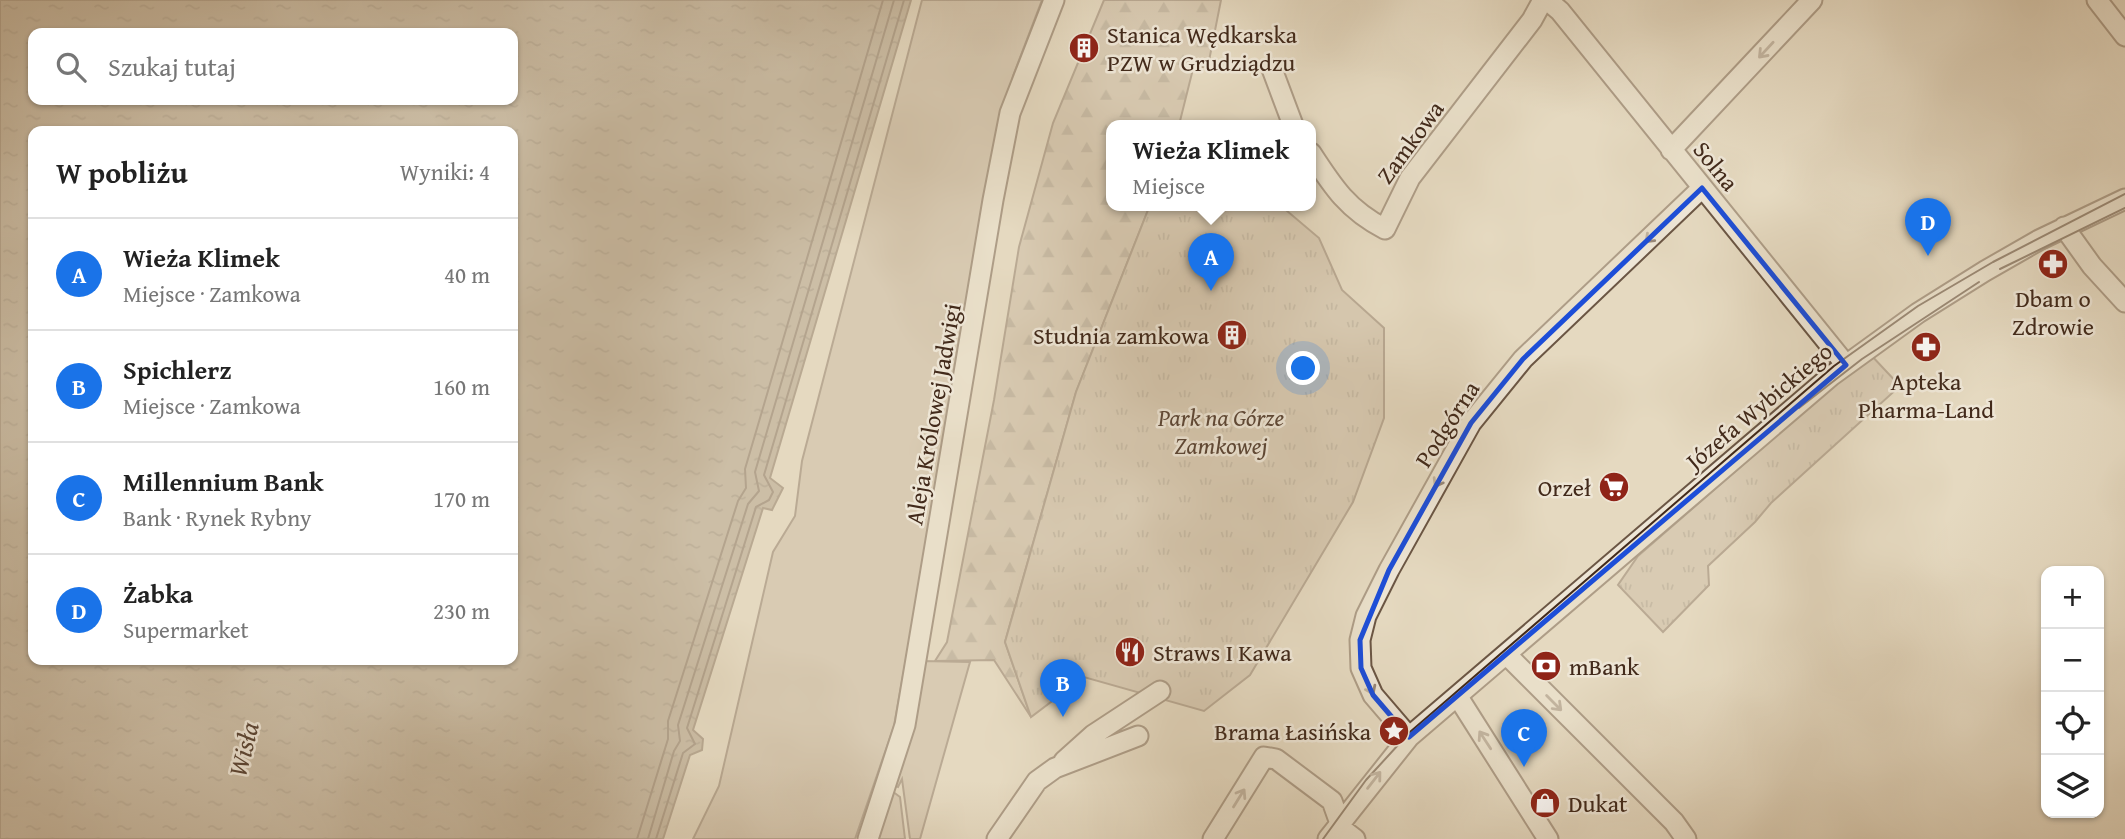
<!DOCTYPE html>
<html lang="pl">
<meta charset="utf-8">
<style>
body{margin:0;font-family:"Gentium Book Plus",serif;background:#f6f6f6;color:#222}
.controls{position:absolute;right:21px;bottom:21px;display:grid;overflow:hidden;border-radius:14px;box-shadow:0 2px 5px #0004}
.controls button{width:63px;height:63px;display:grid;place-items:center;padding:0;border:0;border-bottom:2px solid #e0e0e0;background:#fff;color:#222;font:35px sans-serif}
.you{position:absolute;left:1304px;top:369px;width:24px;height:24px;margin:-18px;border:5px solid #fff;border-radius:50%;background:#1a73e8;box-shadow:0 0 0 10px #1a73e833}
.badge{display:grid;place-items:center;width:46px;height:46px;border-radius:50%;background:#1a73e8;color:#fff;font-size:23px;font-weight:700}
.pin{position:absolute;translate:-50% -58px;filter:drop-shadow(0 2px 4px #0008)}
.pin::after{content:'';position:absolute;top:37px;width:24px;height:21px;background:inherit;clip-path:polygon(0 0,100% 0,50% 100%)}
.popup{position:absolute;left:1106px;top:120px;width:210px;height:91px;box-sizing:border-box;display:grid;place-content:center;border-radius:14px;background:#fff;filter:drop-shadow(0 2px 5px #0005);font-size:23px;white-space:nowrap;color:#767676}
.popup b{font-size:26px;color:#222}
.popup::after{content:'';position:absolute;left:50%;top:100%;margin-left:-14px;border:14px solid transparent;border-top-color:#fff}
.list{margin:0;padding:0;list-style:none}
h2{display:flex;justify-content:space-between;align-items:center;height:91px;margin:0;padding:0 28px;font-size:30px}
h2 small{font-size:23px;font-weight:400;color:#767676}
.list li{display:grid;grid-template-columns:46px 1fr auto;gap:21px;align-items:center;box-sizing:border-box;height:112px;padding:0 28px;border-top:2px solid #e0e0e0}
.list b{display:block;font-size:26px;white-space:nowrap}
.list p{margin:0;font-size:23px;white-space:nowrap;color:#767676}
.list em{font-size:23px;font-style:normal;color:#767676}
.icon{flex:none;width:38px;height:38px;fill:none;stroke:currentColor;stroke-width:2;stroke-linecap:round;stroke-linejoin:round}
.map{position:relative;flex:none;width:2125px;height:839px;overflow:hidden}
.search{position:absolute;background:#fff;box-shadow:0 2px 5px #0004;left:28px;top:28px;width:490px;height:77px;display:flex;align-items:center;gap:18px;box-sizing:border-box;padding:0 24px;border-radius:14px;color:#767676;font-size:26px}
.panel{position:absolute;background:#fff;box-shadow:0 2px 5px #0004;left:28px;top:126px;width:490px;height:539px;border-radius:14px}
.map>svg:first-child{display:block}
.grass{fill:#c9bba4;stroke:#867260;stroke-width:2}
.forest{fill:url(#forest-firs);stroke:#867260;stroke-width:2}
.park{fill:url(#park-tufts);stroke:#867260;stroke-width:2}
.water{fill:url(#water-ripples);stroke:#83705c;stroke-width:2;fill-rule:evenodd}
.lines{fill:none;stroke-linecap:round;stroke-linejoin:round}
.shore{stroke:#786452;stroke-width:2}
.minor-casing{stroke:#6b5644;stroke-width:23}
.minor{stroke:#eee6d6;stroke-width:19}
.tram{stroke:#422a1b;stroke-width:2}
.oneway{stroke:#988878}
.marked{fill:none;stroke:#1d4ed8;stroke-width:5;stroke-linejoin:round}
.labels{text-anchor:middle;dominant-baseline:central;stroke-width:5;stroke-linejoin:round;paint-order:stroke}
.poi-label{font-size:24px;fill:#422a1b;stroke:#eee6d6;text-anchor:start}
.street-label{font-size:24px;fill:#422a1b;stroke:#eee6d6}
.park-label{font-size:24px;font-style:italic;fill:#5d4736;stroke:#eee6d6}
.water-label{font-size:26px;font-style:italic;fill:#5d4736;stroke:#eee6d6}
</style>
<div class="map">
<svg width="2125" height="839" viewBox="0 0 2125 839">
<defs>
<pattern id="forest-firs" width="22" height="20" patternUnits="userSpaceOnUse" patternTransform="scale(1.75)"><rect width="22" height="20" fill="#c9bba4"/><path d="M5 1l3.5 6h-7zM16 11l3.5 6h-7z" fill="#a59885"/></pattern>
<pattern id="park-tufts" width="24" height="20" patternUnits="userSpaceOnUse" patternTransform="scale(1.75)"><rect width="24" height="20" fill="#c9bba4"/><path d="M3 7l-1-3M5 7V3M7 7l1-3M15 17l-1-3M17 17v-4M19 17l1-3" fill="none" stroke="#a59885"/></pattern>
<pattern id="water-ripples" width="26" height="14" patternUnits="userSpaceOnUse" patternTransform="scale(1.75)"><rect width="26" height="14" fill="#ae9e88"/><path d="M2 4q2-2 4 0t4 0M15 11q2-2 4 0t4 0" fill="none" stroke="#8f816e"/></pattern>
</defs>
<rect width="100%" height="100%" fill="#e5d9c0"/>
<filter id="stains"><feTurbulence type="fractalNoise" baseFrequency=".00286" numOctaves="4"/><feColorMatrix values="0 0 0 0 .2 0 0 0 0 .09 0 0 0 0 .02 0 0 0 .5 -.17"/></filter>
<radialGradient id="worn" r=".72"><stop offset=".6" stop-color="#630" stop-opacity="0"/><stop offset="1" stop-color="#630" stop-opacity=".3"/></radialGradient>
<path class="grass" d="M922 0H1042L1013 76 994 167 894 726 855 839H693L719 786 773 552 795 516 802 461Z
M922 661 970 662 920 839H910L902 779 898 787 893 785Z
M892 791 900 797 905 839H874Z"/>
<path class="forest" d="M1104 0H1221L1208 66 1193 69 1179 125H1111V205H1150L1076 392 1005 642 1031 717 994 660 935 661 947 642 994 400 1019 247 1053 123Z"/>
<path class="park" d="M1150 205H1280L1319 238 1342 290 1384 328V418L1353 502 1250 675 1204 711 1084 677 1031 717 1005 642 1076 392Z
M1870 354 1900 386 1771 503 1755 522 1708 566 1709 585 1663 632 1618 585 1638 556Z"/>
<path class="water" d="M0 0H911L770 478 783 488 772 510 763 508 693 730 703 739 702 750 690 755 663 839H0ZM33 33H513V100H33ZM33 131H513V660H33Z"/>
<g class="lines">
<path class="shore" d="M637 839 668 739V721L738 501 746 488 745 469 883 0
M648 839 674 751 680 741 678 725 748 504 759 491 755 472 894 0
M656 839 683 753 695 744 687 728 756 507 769 500 773 492 764 475 904 0"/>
<g class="minor-casing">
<path id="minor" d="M1547 0 1560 11 1846 365
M2097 0 2125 36
M1272 69 1293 125
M1671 150 1812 0
M1311 153C1333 187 1348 210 1385 229L1410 178 1532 20 1543 0
M2064 227 2092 266 2125 302
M1506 654 1674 822 1686 839
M1458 697 1548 839
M1409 737 1373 695 1361 668 1360 640 1366 616 1389 570 1471 423 1523 359 1702 188
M1064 761 1093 735 1160 691
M868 839 905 725 993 200 1010 113 1054 0
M997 839 1037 781 1055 768 1138 736
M1213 839 1264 757 1276 759 1332 801 1342 829 1355 839
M1328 839 1409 737 1831 376 1918 313 1985 271 2039 240 2125 199"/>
</g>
<use href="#minor" class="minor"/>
<path class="tram" d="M2000 269 2125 208
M1799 408 1862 359 1979 282
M1323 839 1366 780 1410 732 1834 366 1918 306 1993 262 2125 194"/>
</g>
<defs><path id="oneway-shaft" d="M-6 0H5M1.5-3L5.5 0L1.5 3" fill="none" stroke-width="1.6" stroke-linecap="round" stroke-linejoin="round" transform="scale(1.75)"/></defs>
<g class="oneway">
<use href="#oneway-shaft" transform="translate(1766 50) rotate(133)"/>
<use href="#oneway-shaft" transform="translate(1653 235) rotate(136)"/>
<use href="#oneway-shaft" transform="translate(1440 478) rotate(119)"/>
<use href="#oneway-shaft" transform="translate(1369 685) rotate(65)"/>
<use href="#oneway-shaft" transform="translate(1554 703) rotate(45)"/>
<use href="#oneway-shaft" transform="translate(1485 740) rotate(-123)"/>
<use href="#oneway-shaft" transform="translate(1374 780) rotate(-52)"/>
<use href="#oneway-shaft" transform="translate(1239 798) rotate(-58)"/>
</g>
<path d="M0 0H2125V839H0ZM1702 188 1846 365 1409 737 1373 695 1361 668 1360 640 1389 570 1471 423 1523 359Z" fill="#e5d9c0" fill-opacity=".55" fill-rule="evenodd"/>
<path class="marked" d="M1702 188 1846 365 1409 737 1373 695 1361 668 1360 640 1389 570 1471 423 1523 359Z"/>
<defs>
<g id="building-disc" transform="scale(1.575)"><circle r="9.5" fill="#8f2418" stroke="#eee6d6"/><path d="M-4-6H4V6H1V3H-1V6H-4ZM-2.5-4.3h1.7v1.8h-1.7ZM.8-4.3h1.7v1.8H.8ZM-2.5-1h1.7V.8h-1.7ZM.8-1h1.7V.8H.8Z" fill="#fff"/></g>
<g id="pharmacy-disc" transform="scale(1.575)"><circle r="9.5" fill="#8f2418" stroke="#eee6d6"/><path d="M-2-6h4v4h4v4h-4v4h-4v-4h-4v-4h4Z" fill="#fff"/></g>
<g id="supermarket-disc" transform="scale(1.575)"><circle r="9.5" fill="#8f2418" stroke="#eee6d6"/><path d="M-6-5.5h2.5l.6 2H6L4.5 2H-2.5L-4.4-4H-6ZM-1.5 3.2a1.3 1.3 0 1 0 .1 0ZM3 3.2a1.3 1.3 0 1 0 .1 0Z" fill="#fff"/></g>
<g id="restaurant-disc" transform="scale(1.575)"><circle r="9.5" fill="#8f2418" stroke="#eee6d6"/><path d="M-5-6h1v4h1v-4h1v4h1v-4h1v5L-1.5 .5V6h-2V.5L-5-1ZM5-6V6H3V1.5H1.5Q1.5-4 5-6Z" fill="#fff"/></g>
<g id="bank-disc" transform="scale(1.575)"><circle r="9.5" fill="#8f2418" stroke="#eee6d6"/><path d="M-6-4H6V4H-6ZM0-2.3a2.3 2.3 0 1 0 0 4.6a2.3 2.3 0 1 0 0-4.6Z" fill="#fff"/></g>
<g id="sight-disc" transform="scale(1.575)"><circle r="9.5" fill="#8f2418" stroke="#eee6d6"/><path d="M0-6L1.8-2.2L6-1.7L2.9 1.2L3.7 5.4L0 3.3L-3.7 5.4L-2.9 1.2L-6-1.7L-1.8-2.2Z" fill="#fff"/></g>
<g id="shop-disc" transform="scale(1.575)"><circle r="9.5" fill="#8f2418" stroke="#eee6d6"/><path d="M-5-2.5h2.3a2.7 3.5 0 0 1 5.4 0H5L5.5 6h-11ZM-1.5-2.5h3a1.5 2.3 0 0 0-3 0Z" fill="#fff"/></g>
</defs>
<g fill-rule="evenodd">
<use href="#building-disc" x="1084" y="48"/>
<use href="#pharmacy-disc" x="2053" y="264"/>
<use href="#building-disc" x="1232" y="335"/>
<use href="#pharmacy-disc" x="1926" y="347"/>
<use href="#supermarket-disc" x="1614" y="487"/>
<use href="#restaurant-disc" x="1130" y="652"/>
<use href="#bank-disc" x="1546" y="666"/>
<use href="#sight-disc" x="1394" y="731"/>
<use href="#shop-disc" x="1545" y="803"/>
</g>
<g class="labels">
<g class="poi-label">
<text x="1107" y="34">Stanica Wędkarska<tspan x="1107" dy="28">PZW w Grudziądzu</tspan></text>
<text x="2053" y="298" text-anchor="middle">Dbam o<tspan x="2053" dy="28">Zdrowie</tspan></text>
<text x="1209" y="335" text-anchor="end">Studnia zamkowa</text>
<text x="1926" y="381" text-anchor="middle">Apteka<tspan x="1926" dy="28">Pharma-Land</tspan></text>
<text x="1591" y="487" text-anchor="end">Orzeł</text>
<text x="1153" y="652">Straws I Kawa</text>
<text x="1569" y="666">mBank</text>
<text x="1371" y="731" text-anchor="end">Brama Łasińska</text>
<text x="1568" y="803">Dukat</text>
</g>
<g class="street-label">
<text transform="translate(1410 142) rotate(-54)">Zamkowa</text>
<text transform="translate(1716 166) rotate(51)">Solna</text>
<text transform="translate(1759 406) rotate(-40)">Józefa Wybickiego</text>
<text transform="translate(933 414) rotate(-80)">Aleja Królowej Jadwigi</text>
<text transform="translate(1447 424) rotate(-57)">Podgórna</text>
</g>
<g class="park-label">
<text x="1221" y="417">Park na Górze<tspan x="1221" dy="28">Zamkowej</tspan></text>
</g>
<g class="water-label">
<text transform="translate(243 749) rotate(-76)">Wisła</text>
</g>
</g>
<rect width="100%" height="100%" filter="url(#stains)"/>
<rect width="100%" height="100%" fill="url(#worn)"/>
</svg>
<div class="controls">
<button>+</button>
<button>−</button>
<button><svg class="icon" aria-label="locate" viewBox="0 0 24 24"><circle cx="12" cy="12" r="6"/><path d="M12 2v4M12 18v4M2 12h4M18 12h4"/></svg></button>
<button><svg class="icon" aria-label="layers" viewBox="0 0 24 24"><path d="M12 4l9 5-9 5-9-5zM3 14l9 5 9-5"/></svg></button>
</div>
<div class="you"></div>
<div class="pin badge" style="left:1211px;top:291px">A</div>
<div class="popup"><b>Wieża Klimek</b>Miejsce</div>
<div class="pin badge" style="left:1063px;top:717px">B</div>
<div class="pin badge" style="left:1524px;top:767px">C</div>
<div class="pin badge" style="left:1928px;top:256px">D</div>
<div class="search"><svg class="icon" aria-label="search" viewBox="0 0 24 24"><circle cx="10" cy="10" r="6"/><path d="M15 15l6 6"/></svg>Szukaj tutaj</div>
<section class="panel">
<h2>W pobliżu<small>Wyniki: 4</small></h2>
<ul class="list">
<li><span class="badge">A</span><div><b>Wieża Klimek</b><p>Miejsce · Zamkowa</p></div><em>40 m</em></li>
<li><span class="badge">B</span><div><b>Spichlerz</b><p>Miejsce · Zamkowa</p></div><em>160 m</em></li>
<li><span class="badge">C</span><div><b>Millennium Bank</b><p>Bank · Rynek Rybny</p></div><em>170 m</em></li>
<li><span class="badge">D</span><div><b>Żabka</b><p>Supermarket</p></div><em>230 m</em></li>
</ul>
</section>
</div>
